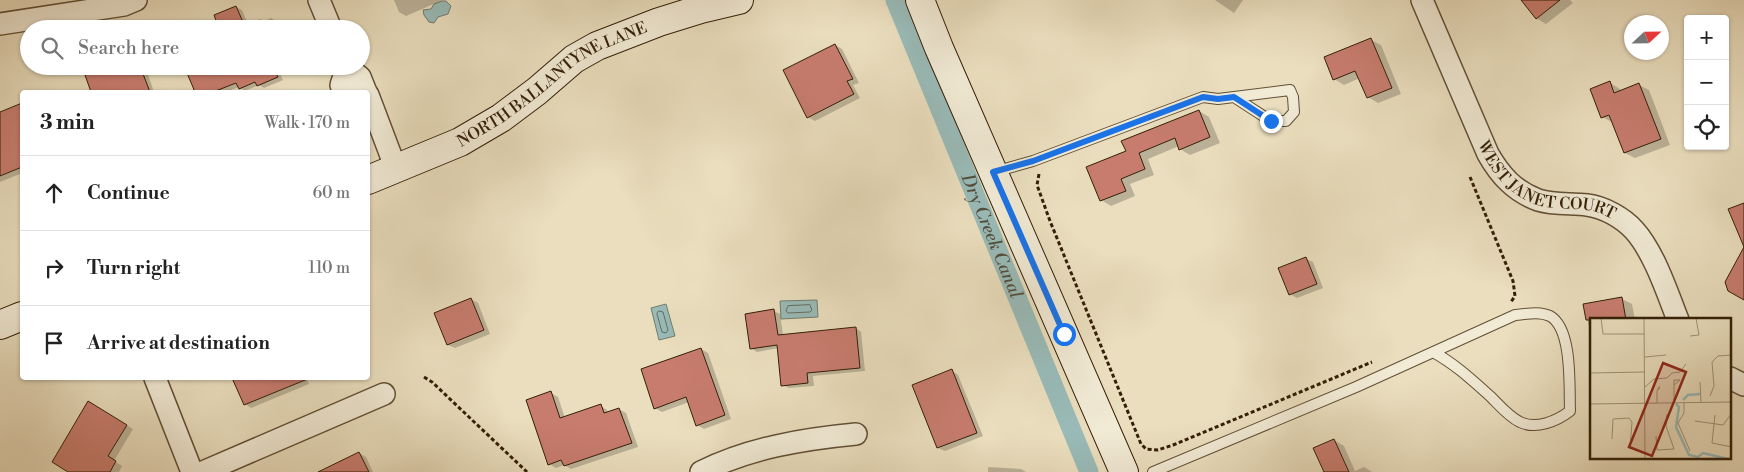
<!DOCTYPE html>
<meta charset="utf-8">
<style>
body{margin:0;font-family:"Libre Bodoni",serif;background:#f6f6f6;color:#222}
.controls{position:absolute;right:15px;top:15px;display:grid;overflow:hidden;border-radius:5px;box-shadow:0 1px 4px #0004}
.controls button{width:45px;height:45px;display:grid;place-items:center;padding:0;border:0;border-bottom:1px solid #e0e0e0;background:#fff;color:#222;font:25px sans-serif}
.compass{position:absolute;left:1624px;top:15px;width:45px;height:45px;border-radius:50%;background:#fff;box-shadow:0 1px 4px #0004;rotate:68deg}
.stop{position:absolute;width:15px;height:15px;margin:-11px;border:4px solid #1a73e8;border-radius:50%;background:#fff}
.stop.end{background:#1a73e8;border-color:#fff;box-shadow:0 1px 5px #0008}
.list{margin:0;padding:0;list-style:none}
h2{display:flex;justify-content:space-between;align-items:center;height:65px;margin:0;padding:0 20px;font-size:21px}
h2 small{font-size:16px;font-weight:400;color:#767676}
.list li{display:grid;grid-template-columns:32px 1fr auto;gap:15px;align-items:center;box-sizing:border-box;height:75px;padding:0 20px;border-top:1px solid #e0e0e0}
.list b{display:block;font-size:19px;white-space:nowrap}
.list em{font-size:16px;font-style:normal;color:#767676}
.icon{flex:none;width:28px;height:28px;fill:none;stroke:currentColor;stroke-width:2;stroke-linecap:round;stroke-linejoin:round}
.map{position:relative;flex:none;width:1744px;height:472px;overflow:hidden}
.search{position:absolute;background:#fff;box-shadow:0 1px 4px #0004;left:20px;top:20px;width:350px;height:55px;display:flex;align-items:center;gap:12px;box-sizing:border-box;padding:0 18px;border-radius:28px;color:#767676;font-size:19px}
.panel{position:absolute;background:#fff;box-shadow:0 1px 4px #0004;left:20px;top:90px;width:350px;height:290px;border-radius:5px}
.map>svg:first-child{display:block}
.water{fill:#99bbb8;stroke:#707d71}
.shadow{fill:#0003}
.lines{fill:none;stroke-linecap:round;stroke-linejoin:round}
.shore{stroke:#666d60;stroke-width:1}
.canal{stroke:#99bbb8;stroke-width:19}
.building{fill:#c77c6e;stroke:#331f07}
.lane-casing{stroke:#614f35;stroke-width:12}
.street-casing{stroke:#614f35;stroke-width:24}
.secondary-casing{stroke:#331f07;stroke-width:30}
.path{stroke:#331f07;stroke-width:3;stroke-dasharray:4 2.5;stroke-linecap:butt}
.lane{stroke:#f1ead5;stroke-width:10}
.street{stroke:#f1ead5;stroke-width:21}
.secondary{stroke:#f1ead5;stroke-width:28}
.route{stroke:#1a73e8;stroke-width:6}
.labels{text-anchor:middle;dominant-baseline:central;stroke-width:4;stroke-linejoin:round;paint-order:stroke}
.street-label{font-size:16px;fill:#331f07;stroke:#f1ead5}
.water-label{font-size:18px;font-style:italic;fill:#524e3c;stroke:#f1ead5}
.inset-river{fill:none;stroke:#99bbb8;stroke-width:2.5}
.inset-road{fill:none;stroke:#a19275;stroke-width:1}
.view{fill:#8f2418;fill-opacity:0.15;stroke:#8f2418;stroke-width:2.5}
.inset-edge{fill:none;stroke:#331f07;stroke-width:2.5}
</style>
<div class="map">
<svg width="1744" height="472" viewBox="0 0 1744 472">
<rect width="100%" height="100%" fill="#eadebe"/>
<filter id="stains"><feTurbulence type="fractalNoise" baseFrequency=".004" numOctaves="4"/><feColorMatrix values="0 0 0 0 .2 0 0 0 0 .09 0 0 0 0 .02 0 0 0 .5 -.17"/></filter>
<radialGradient id="worn" r=".72"><stop offset=".6" stop-color="#630" stop-opacity="0"/><stop offset="1" stop-color="#630" stop-opacity=".3"/></radialGradient>
<path class="water" d="M442 1H446L451 6 448 14 438 17 434 23 429 22 424 15 423 10 431 9 434 4Z
M817 300 818 317 781 319 780 301Z
M666 304 675 336 659 340 651 308Z"/>
<path class="shadow" d="M394 0H443L406 16 399 12Z
M1215 0H1243L1234 13Z
M1522 0H1570L1573 3 1546 24 1536 18Z
M236 7 242 10 248 24 260 19 264 21 271 18 277 22 280 29H221Z
M1371 40 1381 45 1401 94 1378 103 1368 97 1360 78 1344 85 1334 79Z
M835 45 842 49 859 83 853 85 860 98 815 121 808 117Z
M111 66H145L154 92H92L86 76Z
M185 66 278 70 283 80 264 88 259 85 245 91 239 87 226 92H197Z
M1610 83 1620 89 1621 92 1639 85 1649 90 1670 145 1635 158 1625 153 1614 123 1602 117Z
M22 104V173L0 182V113Z
M1199 111 1209 117 1220 143 1190 155 1180 149 1179 146 1148 159 1154 175 1130 184 1135 196 1111 206 1101 200 1127 152Z
M1306 259 1313 262 1323 288 1297 298 1290 294Z
M471 299 478 303 490 334 455 348 448 345 436 314Z
M1622 299 1632 304 1635 320H1592V345L1585 305Z
M774 311 780 314 783 335 856 328 861 332 865 371 813 376 814 386 789 388 783 385 779 348 757 352 751 348Z
M701 349 708 353 731 419 704 429 697 425 689 402 662 412 655 408Z
M952 371 958 375 983 436 945 451 938 448 914 386Z
M234 378H306L309 384 251 408 245 404Z
M551 393 558 397 565 418 601 406 607 410 608 413 619 409 626 413 638 447 571 469 564 465 556 468 549 464Z
M88 403 133 429 114 461 122 466 119 472H71Z
M1334 440 1344 446 1355 471 1364 467 1372 472H1321L1325 471Z
M359 453 366 457 373 472H344Z
M988 467 1021 469 1026 472H988Z"/>
<g class="lines">
<path class="shore" d="M810 305 812 310 810 312 788 313 786 311 788 306Z
M659 311 663 312 668 330 666 333 662 332 657 314Z"/>
<path class="canal" id="s1" d="M895 0 1089 472"/>
</g>
<path class="building" d="M1521 0H1560L1536 19Z
M236 6 246 29H219L214 15Z
M1371 38 1392 88 1367 98 1355 71 1333 80 1324 57Z
M835 44 853 79 847 81 854 94 807 118 783 70Z
M108 66H140L150 92H91L85 75Z
M184 66H291L276 73 278 77 257 86 255 82 239 89 236 83 213 92H195Z
M1610 81 1614 93 1639 83 1661 139 1624 153 1609 115 1601 118 1590 89Z
M22 103V167L0 176V112Z
M1199 110 1210 137 1179 150 1175 138 1139 153 1145 169 1121 179 1126 191 1100 201 1086 167 1126 151 1121 141Z
M1744 203V300L1728 291 1725 282 1744 247 1728 209Z
M1306 257 1317 284 1289 295 1278 268Z
M1622 297 1626 320H1586L1583 304Z
M471 298 484 330 447 345 434 313Z
M774 309 778 335 856 327 860 368 807 373 808 383 781 386 777 345 750 349 745 314Z
M701 348 725 415 696 426 686 397 654 409 641 369Z
M952 369 977 433 937 448 912 385Z
M232 378H310L244 405Z
M551 391 560 418 601 404 604 413 619 408 632 443 564 466 561 460 548 465 526 400Z
M88 401 127 425 108 456 116 461 110 472H68L52 462Z
M1334 439 1349 472H1324L1313 448Z
M359 452 369 472H318Z"/>
<g class="lines">
<g class="lane-casing">
<path id="lane" d="M994 172 1033 161 1203 97 1218 99 1290 90 1293 97 1294 112 1286 121H1271L1234 97
M1153 472 1356 387 1515 315C1527 314 1539 311 1550 316 1573 329 1569 388 1570 411 1557 421 1536 430 1520 422 1509 417 1499 405 1491 397 1472 380 1455 364 1433 352"/>
</g>
<g class="street-casing">
<g id="street">
<path d="M319 0 331 29"/>
<path id="s2" d="M1422 0 1488 154C1500 175 1514 191 1538 200 1554 205 1571 203 1587 205 1604 207 1623 218 1634 230 1654 252 1667 292 1678 320"/>
<path d="M0 24 124 5 136 0"/>
<path d="M344 92 341 85 347 67 360 77 366 92"/>
<path d="M368 95 396 169"/>
<path d="M155 378 192 472"/>
<path d="M1730 378 1744 385"/>
<path d="M203 472 384 394"/>
<path d="M701 472C749 448 803 439 856 434"/>
</g>
</g>
<g class="secondary-casing">
<g id="secondary">
<path d="M920 0 939 48 1124 472"/>
<path id="s3" d="M368 180 460 142 501 118 537 91 574 59 597 46 659 22 701 9 739 0"/>
<path d="M0 325 22 316"/>
</g>
</g>
<path class="path" d="M1039 174 1037 185 1050 221 1141 444 1146 449 1158 450 1173 445 1372 362
M1470 177 1513 281 1515 296 1511 302
M424 377 432 382 527 472"/>
<use href="#lane" class="lane"/>
<use href="#street" class="street"/>
<use href="#secondary" class="secondary"/>
</g>
<g class="lines">
<path class="route" d="M1064 334 993 172 1033 161 1203 97 1218 99 1234 97 1271 121"/>
</g>
<g class="labels">
<g class="street-label">
<text stroke="none"><textPath href="#s3" startOffset="209">NORTH BALLANTYNE LANE</textPath></text>
<text stroke="none"><textPath href="#s2" startOffset="235">WEST JANET COURT</textPath></text>
</g>
<g class="water-label">
<text stroke="none"><textPath href="#s1" startOffset="255">Dry Creek Canal</textPath></text>
</g>
</g>
<g transform="translate(1590 318)">
<rect width="141" height="141" fill="#eadebe"/>
<path class="inset-river" d="M93 82 98 77 110 76M86 86 89 89 86 109 99 137 108 139 113 135 138 141M112 141H129"/>
<path class="inset-road" d="M11 0 13 16H54M54 0 55 141M100 18 109 17 106 0M55 39 76 37M0 55 55 54M110 64 111 84M84 67 90 62H84V84M55 69 64 61 77 60 82 55 90 54 96 46M120 78 124 68 122 44 128 38 142 37M94 84V95L88 105 100 133M67 85V73L69 69H70L68 72M0 86 142 84M125 97 122 125 142 129M105 103 133 107 142 95M66 118 67 132 84 131 76 108 77 96M22 121 23 101 39 100 42 104 40 131"/>
<path class="view" d="M73 45 96 54 62 138 39 129Z"/>
<rect width="141" height="141" class="inset-edge"/>
</g>
<rect width="100%" height="100%" filter="url(#stains)"/>
<rect width="100%" height="100%" fill="url(#worn)"/>
</svg>
<div class="controls">
<button>+</button>
<button>−</button>
<button><svg class="icon" aria-label="locate" viewBox="0 0 24 24"><circle cx="12" cy="12" r="6"/><path d="M12 2v4M12 18v4M2 12h4M18 12h4"/></svg></button>
</div>
<svg class="compass" viewBox="-18 -18 36 36"><path d="M0-13l5 13h-10z" fill="#e53935"/><path d="M0 13l5-13h-10z" fill="#767676"/></svg>
<div class="stop" style="left:1064px;top:334px"></div>
<div class="stop end" style="left:1271px;top:121px"></div>
<div class="search"><svg class="icon" aria-label="search" viewBox="0 0 24 24"><circle cx="10" cy="10" r="6"/><path d="M15 15l6 6"/></svg>Search here</div>
<section class="panel">
<h2>3 min<small>Walk · 170 m</small></h2>
<ul class="list">
<li><svg class="icon" aria-label="ahead" viewBox="0 0 24 24"><path d="M12 20V5M6 11l6-6 6 6"/></svg><div><b>Continue</b></div><em>60 m</em></li>
<li><svg class="icon" aria-label="right" viewBox="0 0 24 24"><path d="M7 20v-9h11M14 6l5 5-5 5"/></svg><div><b>Turn right</b></div><em>110 m</em></li>
<li><svg class="icon" aria-label="arrive" viewBox="0 0 24 24"><path d="M6 21V4h12l-3 4 3 4H6"/></svg><div><b>Arrive at destination</b></div></li>
</ul>
</section>
</div>
